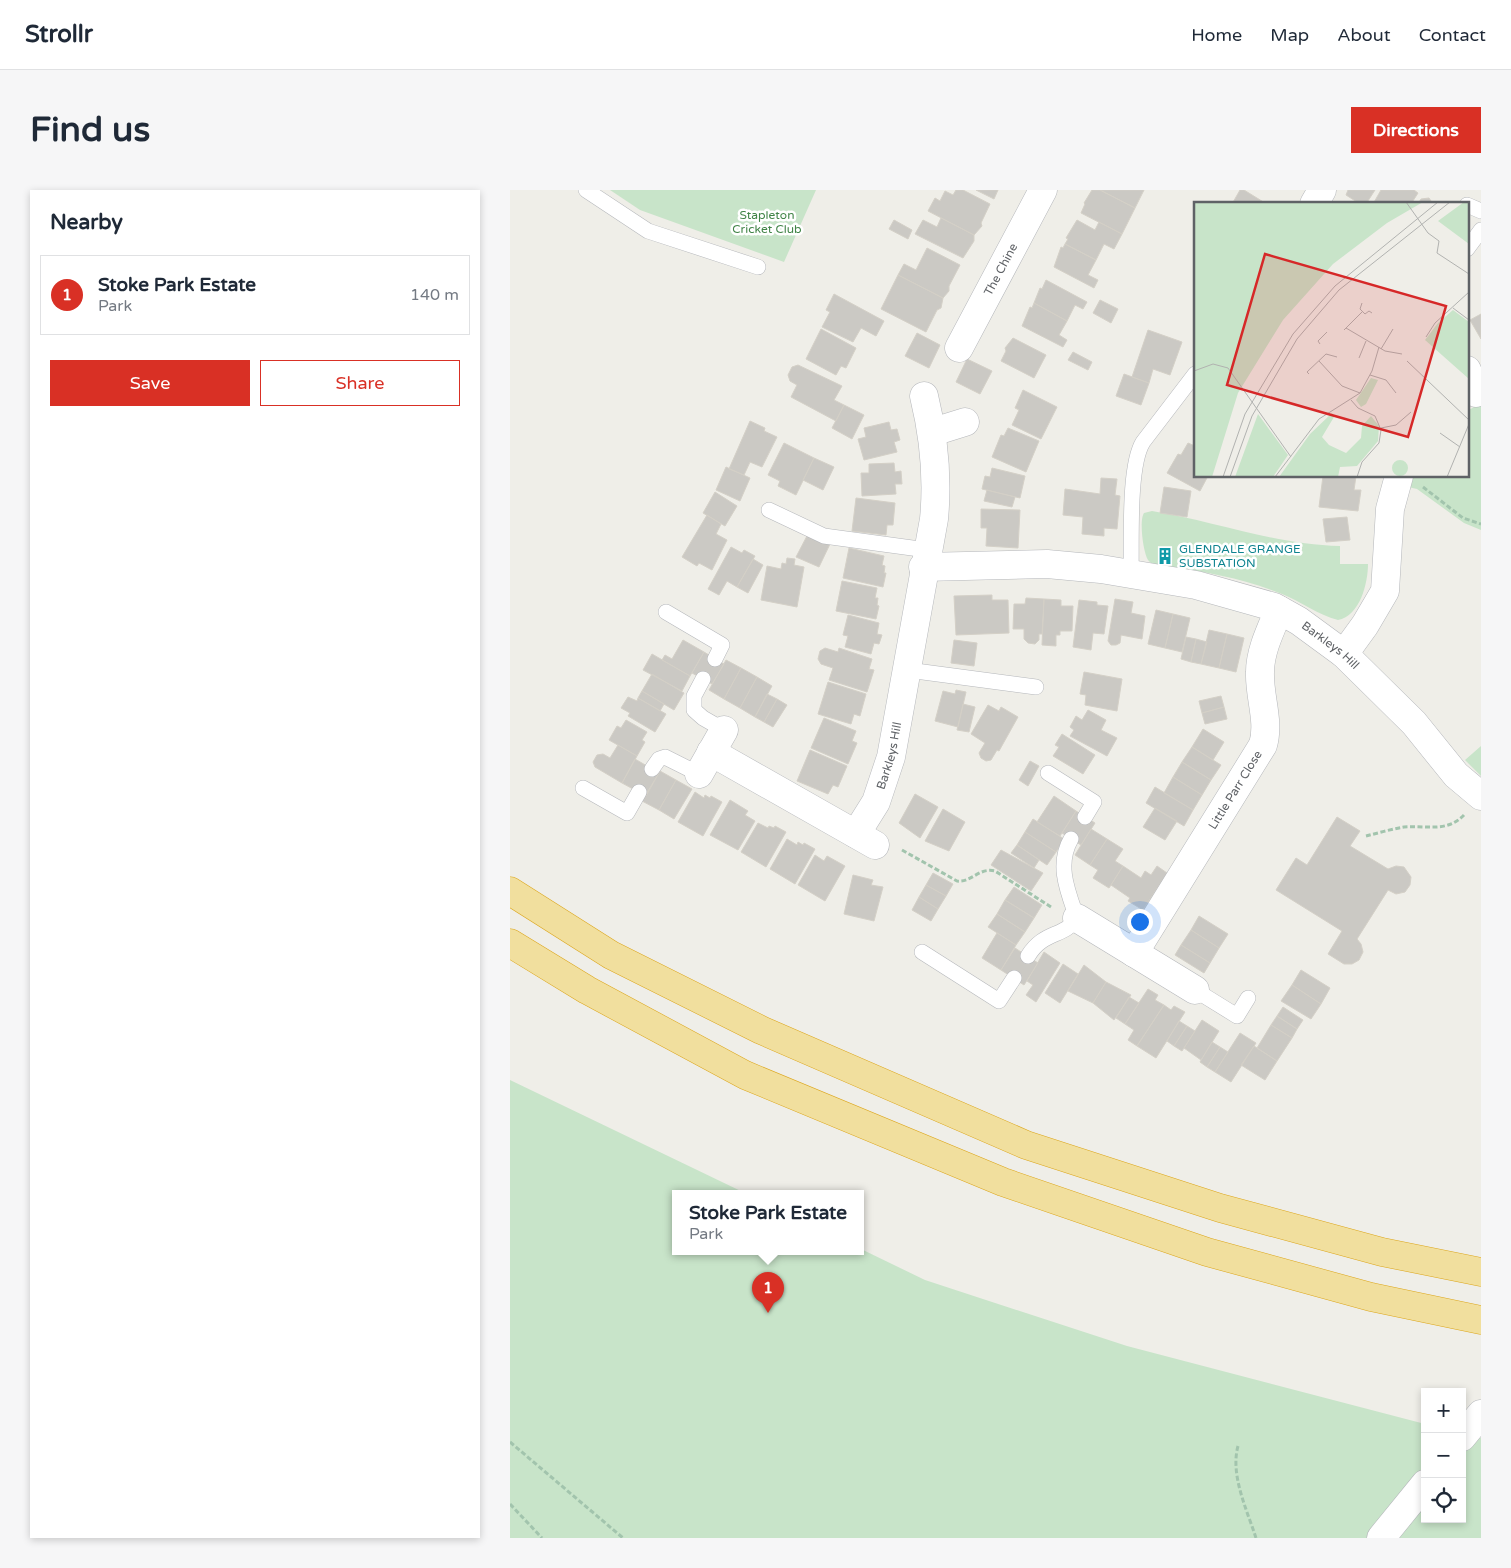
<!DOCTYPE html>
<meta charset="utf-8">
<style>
body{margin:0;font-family:"Varela Round",sans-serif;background:#f6f6f7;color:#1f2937}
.controls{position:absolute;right:15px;bottom:15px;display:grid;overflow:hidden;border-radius:0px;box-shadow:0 2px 8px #0003}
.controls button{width:45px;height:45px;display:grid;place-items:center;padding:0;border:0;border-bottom:1px solid #e0e1e3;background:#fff;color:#1f2937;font:25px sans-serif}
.you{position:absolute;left:629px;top:731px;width:18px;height:18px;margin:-12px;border:4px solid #fff;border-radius:50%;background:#1a73e8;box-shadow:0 0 0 8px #1a73e833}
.badge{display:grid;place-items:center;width:32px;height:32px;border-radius:50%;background:#d93025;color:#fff;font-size:16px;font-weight:700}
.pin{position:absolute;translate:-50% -41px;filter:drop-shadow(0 1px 2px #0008)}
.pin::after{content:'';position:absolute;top:26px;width:18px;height:15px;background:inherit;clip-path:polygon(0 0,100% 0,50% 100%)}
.popup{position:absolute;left:162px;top:1000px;width:192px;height:65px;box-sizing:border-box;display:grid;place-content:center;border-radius:0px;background:#fff;filter:drop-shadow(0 1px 4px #0005);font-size:16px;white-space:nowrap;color:#747a83}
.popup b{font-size:19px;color:#1f2937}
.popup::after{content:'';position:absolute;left:50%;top:100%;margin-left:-10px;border:10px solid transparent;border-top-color:#fff}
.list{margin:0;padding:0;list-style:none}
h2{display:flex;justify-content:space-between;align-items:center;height:65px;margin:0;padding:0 20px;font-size:21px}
h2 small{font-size:16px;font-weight:400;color:#747a83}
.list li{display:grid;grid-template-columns:32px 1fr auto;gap:15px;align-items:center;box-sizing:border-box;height:80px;margin:0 10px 10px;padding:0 10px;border:1px solid #e0e1e3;border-radius:0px}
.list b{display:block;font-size:19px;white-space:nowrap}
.list p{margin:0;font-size:16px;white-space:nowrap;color:#747a83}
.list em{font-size:16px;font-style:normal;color:#747a83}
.actions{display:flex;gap:10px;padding:15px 20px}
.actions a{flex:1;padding:11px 0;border:1px solid #d93025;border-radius:0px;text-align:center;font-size:18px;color:#d93025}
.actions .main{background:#d93025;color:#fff}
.icon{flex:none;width:28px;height:28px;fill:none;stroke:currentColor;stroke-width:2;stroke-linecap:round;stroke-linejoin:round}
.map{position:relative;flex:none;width:971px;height:1348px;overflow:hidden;border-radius:0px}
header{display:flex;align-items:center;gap:30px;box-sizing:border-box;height:70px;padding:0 25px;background:#fff;border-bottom:1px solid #e0e1e3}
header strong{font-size:24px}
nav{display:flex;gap:28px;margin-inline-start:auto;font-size:18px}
.intro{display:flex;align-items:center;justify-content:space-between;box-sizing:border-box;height:120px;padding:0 30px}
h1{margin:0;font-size:35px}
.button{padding:12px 22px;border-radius:0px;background:#d93025;color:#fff;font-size:18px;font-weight:700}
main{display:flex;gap:30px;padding:0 30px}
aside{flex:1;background:#fff;border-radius:0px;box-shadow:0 2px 8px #0003}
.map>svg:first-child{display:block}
.green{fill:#c8e4c9}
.building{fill:#cbc9c4;stroke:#d4d0c7}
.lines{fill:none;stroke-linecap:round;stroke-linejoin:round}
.lane-casing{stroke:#b5b7bb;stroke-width:16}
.street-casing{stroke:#b5b7bb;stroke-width:29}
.highway-casing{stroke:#dca61c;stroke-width:29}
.path{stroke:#a2c4ad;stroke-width:3;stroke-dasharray:5 2.5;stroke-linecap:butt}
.lane{stroke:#fff;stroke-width:15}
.street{stroke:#fff;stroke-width:28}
.highway{stroke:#f1df9e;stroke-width:28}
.labels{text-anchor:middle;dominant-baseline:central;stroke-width:5;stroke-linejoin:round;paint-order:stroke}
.park-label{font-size:12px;fill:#418447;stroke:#fff}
.street-label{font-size:12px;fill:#5f6266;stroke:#fff}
.culture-label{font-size:12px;fill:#0d838f;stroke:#fff;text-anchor:start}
.inset-road{fill:none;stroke:#b1b2b0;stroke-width:1}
.view{fill:#d62828;fill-opacity:0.15;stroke:#d62828;stroke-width:2.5}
.inset-edge{fill:none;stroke:#5f6266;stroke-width:2.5}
</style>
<header>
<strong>Strollr</strong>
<nav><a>Home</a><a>Map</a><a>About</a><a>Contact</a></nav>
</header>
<div class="intro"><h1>Find us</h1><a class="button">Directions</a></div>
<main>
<aside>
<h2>Nearby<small></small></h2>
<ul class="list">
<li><span class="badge">1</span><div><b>Stoke Park Estate</b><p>Park</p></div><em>140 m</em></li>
</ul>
<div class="actions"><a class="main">Save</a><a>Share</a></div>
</aside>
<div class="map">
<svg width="971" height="1348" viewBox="0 0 971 1348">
<rect width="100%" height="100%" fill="#efeee8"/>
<path class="green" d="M100 0H306L274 72 130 20Z
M971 213V340L954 333 907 299 898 297 902 286H957V221Z
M642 321C704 331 767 355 830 356V374H858C858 393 850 426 828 430 808 425 790 411 772 404 735 389 698 382 659 377L661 364 650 362 648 376C644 375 640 373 638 370 633 362 629 330 634 323Z
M971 556V586L955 570Z
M0 890 237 1004H166V1062H350L351 1059 415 1090 617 1156 915 1234V1329H952V1243L971 1248V1348H0Z"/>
<path class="building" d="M446 0H453L480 14 471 33 472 36 464 45 418 21 425 8 430 11 435 1 443 5Z
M466 0H488L484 9Z
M582 0H590L625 18 612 44 571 23 575 14 574 13Z
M590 0H634L625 18Z
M730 0H734L755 13 722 14Z
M838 0H865L856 14H850L836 5Z
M871 0H904L908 3 901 14H863Z
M919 8 923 14H908L911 9Z
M431 28 464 45V51L453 68 405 44 413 30 427 37Z
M384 30 402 40 398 49 379 39Z
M567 30 585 40 589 32 612 44 604 59 594 54 586 70 555 54 558 49 556 48Z
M555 54 586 70 578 85 588 90 584 98 544 77 551 57 553 58Z
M417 58 450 75 439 96V101L433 108 388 85 394 74 406 80Z
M388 85 433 108 431 118 427 120 416 142 371 119Z
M536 90 577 112 573 119 565 115 557 131 524 113 530 98 532 99Z
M324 104 374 131 366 146 351 138 343 152 312 137 320 122 316 120Z
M590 110 608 119 601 133 583 123Z
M524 113 557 131 549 145 557 150 553 157 512 136 520 117 522 118Z
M971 124V149L960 130Z
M311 139 346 158 336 178 331 176 326 185 296 169Z
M638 140 672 152 660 185 643 179 639 193 622 187Z
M407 143 430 155 419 178 395 166Z
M503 148 536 165 524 188 491 171 496 161 495 158Z
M563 162 582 172 578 180 558 170Z
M457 169 482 181 470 204 446 192Z
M288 175 332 196 324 210 334 215 326 231 281 207 287 195 280 191 278 185 282 177Z
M614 184 639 193 631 215 606 206Z
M513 200 547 217 531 249 502 235 509 220 505 218Z
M334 215 354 225 342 249 322 238Z
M240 231 255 238 254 241 267 247 252 277 240 272 234 285 219 279Z
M379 232 381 240 387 239 390 250 384 252 387 262 354 270 348 249 356 247 354 238Z
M498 238 529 251 516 282 482 267 491 245 494 246Z
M274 253 304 268 286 305 268 296 270 291 258 285Z
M678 253 685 256V286H698L690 301 657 283 668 264 671 265Z
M304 268 324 277 313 300 293 290Z
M384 273 385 282 391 281 392 294H385L386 304 352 306 351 283H359V274Z
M216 277 240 288 230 311 206 300Z
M482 278 515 286 510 308 472 299 475 286 480 287Z
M813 286H846L844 300H851L848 321 809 317Z
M591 288 607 289 605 305 610 306 607 339 594 338V346L572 344 573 327 553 325 555 299 590 304Z
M654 297 681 301 677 327 650 323Z
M477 300 505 307 502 317 474 311Z
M205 302 227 316 215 336 193 323Z
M346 308 385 313 383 335H377L376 345 342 341Z
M471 319 510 320 508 358 476 356 477 338H471Z
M197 325 211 334 206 344 217 350 202 380 189 373 187 376 172 367Z
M837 327 840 350 816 352 813 329Z
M298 344 320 354 309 377 286 367Z
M221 357 232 363 234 360 245 366 227 397 217 391 209 405 198 399Z
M339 358 374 366 372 375 375 376 374 383H376L373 397 333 388Z
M650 362 661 363 660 370 649 368Z
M277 368 285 369 284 375 294 377 287 417 251 410 257 376 271 379 272 373 276 374Z
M243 369 253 375 238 403 227 397Z
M332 391 367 398 365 408H368L367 415 369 416 366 429 326 421Z
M482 405V410H498L499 443 446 445 444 406Z
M516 408 534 409 532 444H529V450L525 454 518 453 514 449V439H503L504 414H515Z
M534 409 551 410V416H563L562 441H550V445H546V456L532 455Z
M605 409 623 412 621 423 635 426 632 449 611 445 610 453 606 455H601L598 451Z
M569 410 587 412V415L598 416 594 444 583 443 581 460 563 457Z
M646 420 663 424 655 458 638 454Z
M663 424 680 428 672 462 655 458Z
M338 425 369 433 367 444 372 445 369 454 364 453 361 464 335 457 338 446 333 445Z
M699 440 717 444 709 478 691 474Z
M717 444 734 448 726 482 709 478Z
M676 447 686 449 681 472 671 469Z
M686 449 697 452 691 474 681 472Z
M173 450 194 462 180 486 152 470 155 465 162 469Z
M444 450 467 453 464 476 441 473Z
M315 458 328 462 329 458 362 469 359 479 364 480 357 502 319 490 323 478 311 474 308 469 310 461Z
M194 462 214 474 202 494 182 483Z
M142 464 180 486 172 501 133 480Z
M216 470 231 478 214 509 199 500Z
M231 478 247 487 230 518 214 509Z
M574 482 612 489 607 521 575 515 576 505 570 504Z
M142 484 174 503 164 520 132 501Z
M247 487 262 496 245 527 230 518Z
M318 492 356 504 350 526 344 524 341 534 308 524Z
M446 500 456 502 448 537 425 531 433 501 445 504Z
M132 501 154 514 150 521 128 508Z
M257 504 267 509 254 532 245 527Z
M711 506 714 517 692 523 689 511Z
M118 507 127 511 128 508 156 524 145 542 118 526 120 523 111 518Z
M267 509 277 515 263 537 254 532Z
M453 514 465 517 459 542 447 540Z
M478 515 489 521 491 517 508 527 489 561 487 560 481 570 476 571 471 568 469 563 475 553 461 544Z
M714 517 717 529 695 534 692 523Z
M578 520 596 530 591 540 607 548 597 566 560 546 564 540 560 537 566 526 572 530Z
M314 528 346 541 342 551 347 553 338 574 301 558Z
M116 530 137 542 132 550 135 552 127 566 99 550 107 536 111 538Z
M693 539 714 552 703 570 682 557Z
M552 544 585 565 573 584 543 566 549 557 545 555Z
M108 555 127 566 112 593 85 577 83 572 87 565 93 564 100 568Z
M682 557 711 575 701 590 672 572Z
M300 560 337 576 328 597 323 595 318 604 287 591Z
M125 569 149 583 136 606 112 593Z
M520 571 529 576 518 596 509 590Z
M672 572 701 590 692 605 663 587Z
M150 581 166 590 149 620 132 611Z
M663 587 692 605 683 620 654 603Z
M166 590 182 599 164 629 149 620Z
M645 597 683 620 674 636 636 613Z
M185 602 194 608 195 605 200 608 201 606 212 612 193 646 168 632Z
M405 604 428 617 410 648 389 633Z
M544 606 566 621 550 646 527 632Z
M220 610 238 621 235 625 245 631 228 660 200 645Z
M645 618 667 631 655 650 633 637Z
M433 619 455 632 439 661 415 651Z
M566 621 585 633 571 655 552 643Z
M827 627 850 641 840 656 878 679 886 676 894 677 901 687 900 695 895 702 886 704 878 700 847 749 851 754 853 762 849 770 842 774H834L818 764 832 741 766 700 786 668 797 675Z
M523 629 554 649 546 662 515 642Z
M248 633 258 638 259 636 264 638 265 636 276 642 256 677 231 662Z
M581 639 597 649 580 675 565 665Z
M515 642 546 662 537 675 507 655Z
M277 649 287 655 288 652 293 655 294 653 305 659 285 694 260 679Z
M597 649 613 659 605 671 613 676 599 698 583 688 588 680 580 675Z
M507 655 529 670 524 678 501 663Z
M491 660 533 683 521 701 481 675Z
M305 665 314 671 317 666 335 676 315 711 288 695Z
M613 676 631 688 635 681 641 685 647 676 657 683 633 720 618 711 620 708 601 695Z
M423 683 443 694 436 706 416 695Z
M343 685 363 690 361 695 373 697 364 731 334 724Z
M416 695 436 706 428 719 409 707Z
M504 697 532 715 524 728 495 710Z
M409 707 428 719 421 731 402 720Z
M495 710 524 728 515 742 487 724Z
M487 724 515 742 506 755 478 737Z
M689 726 718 744 709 758 681 740Z
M681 740 709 758 700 773 671 755Z
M487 743 506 755 491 780 472 768Z
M671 755 700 773 694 783 665 765Z
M505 758 528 773 514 795 491 780Z
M534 762 550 773 526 812 516 805 523 795 517 791Z
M553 774 568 784 550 813 535 803Z
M574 775 596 792 583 813 558 801Z
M791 780 820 798 811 814 782 795Z
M596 792 621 805 604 830 583 813Z
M782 795 811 814 801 829 771 811Z
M638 799 648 805 645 810 654 815 627 856 618 850 624 840 615 834Z
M619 807 629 813 615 834 606 828Z
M654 815 661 820 664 816 675 822 646 868 627 856Z
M773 817 793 830 787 839 767 826Z
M767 826 787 839 782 848 761 835Z
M692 830 709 841 691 870 674 858Z
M669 831 677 836 664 856 657 851Z
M761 835 782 848 767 871 747 858Z
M677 836 685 841 672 861 664 856Z
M730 843 746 853 721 892 705 882Z
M702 852 710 857 697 877 690 872Z
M744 856 767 871 755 890 731 875Z
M710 857 718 862 705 882 697 877Z"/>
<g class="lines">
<g class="lane-casing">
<path id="lane" d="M76 0 138 41 248 77
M957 15 971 21
M957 59 971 40
M259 320 314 346 417 360
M621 383C622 352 618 276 633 252L685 184
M156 422 212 455 205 469
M398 480 526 497
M193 489 184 506V520L193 528 214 540
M142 579 149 569 155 567 189 584
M538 583 584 612 575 627
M73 598 117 623 129 602
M412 762 489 811 504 788
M518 766C534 740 554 748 567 728 558 702 546 675 561 649
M685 800 727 826 738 808"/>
</g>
<g class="street-casing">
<g id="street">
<path d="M804 14 812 0"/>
<path id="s1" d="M449 158 533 0"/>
<path d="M957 180 966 203"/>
<path d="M423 242 455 232"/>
<path id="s2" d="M413 377 537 374 591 379 686 395 764 417 789 431 834 464 904 533 946 585 971 606"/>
<path d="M834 464 855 435 875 401 880 319 889 286"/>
<path d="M201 562 365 655"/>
<path d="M189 584 214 540"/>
<path id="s3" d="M346 644 366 612 381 567 424 329C428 287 424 247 414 206"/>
<path d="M567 728 685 800"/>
<path id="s4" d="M624 763 753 555C760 531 749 507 750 482 750 461 761 439 769 420"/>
<path d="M952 1247 971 1224"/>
<path d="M871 1348 915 1294"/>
</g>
</g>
<g class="highway-casing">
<path id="highway" d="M0 701 101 765 251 840 516 955 710 1018 872 1062 971 1082
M0 753 77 800 235 885 493 992 697 1062 861 1107 971 1130"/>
</g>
<path class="path" d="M913 297 953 328 971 334
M856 646C868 643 882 639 894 637 916 635 937 643 954 625
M392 660 447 691C461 693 469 677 485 681L541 717
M0 1252 113 1348
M728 1256C720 1285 737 1320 746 1348
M0 1314 32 1348"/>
<use href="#lane" class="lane"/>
<use href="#street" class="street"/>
<use href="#highway" class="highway"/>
</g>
<defs>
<g id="building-bare" transform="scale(1.35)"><path d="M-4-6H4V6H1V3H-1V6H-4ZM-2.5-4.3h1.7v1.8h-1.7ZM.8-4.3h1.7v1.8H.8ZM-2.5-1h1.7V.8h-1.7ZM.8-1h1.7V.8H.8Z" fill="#0f9aa8" stroke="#fff" stroke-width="2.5" paint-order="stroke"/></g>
</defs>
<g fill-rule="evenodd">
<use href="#building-bare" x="655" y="366"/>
</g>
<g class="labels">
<g class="park-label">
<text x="257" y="25">Stapleton<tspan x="257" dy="14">Cricket Club</tspan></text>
</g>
<g class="street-label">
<text stroke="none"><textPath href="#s1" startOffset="89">The Chine</textPath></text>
<text stroke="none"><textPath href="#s2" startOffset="424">Barkleys Hill</textPath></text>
<text stroke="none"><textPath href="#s3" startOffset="86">Barkleys Hill</textPath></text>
<text stroke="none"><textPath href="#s4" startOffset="192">Little Parr Close</textPath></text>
</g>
<g class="culture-label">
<text x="669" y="359">GLENDALE GRANGE<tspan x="669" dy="14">SUBSTATION</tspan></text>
</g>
</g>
<g transform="translate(684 12)">
<rect width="275" height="275" fill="#efeee8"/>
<path d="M0 0H229L193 21 139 62 89 118 44 191 18 275H0ZM270 0H275V42L244 19ZM259 108 275 120V177L231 138 244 121ZM177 176 184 178 172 202 167 205 162 198ZM138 211 140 215 128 235 135 243 152 251 167 236 168 224 177 214 185 224 184 239 163 264 146 265 144 275H85L116 232ZM64 212 94 253 79 275H41ZM198 266a8 8 0 1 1 16 0a8 8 0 1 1-16 0Z" fill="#c8e4c9"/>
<path class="inset-road" d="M212 0 234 31 245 39 243 51 275 72M168 101 166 107 171 112 175 109 178 111M259 106 275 118M152 126 191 149 208 152M150 128 168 110M232 135 241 121 275 90M126 142 124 139 133 130M187 147 199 127M165 156 172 139M125 159 148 184 166 191M213 159 275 218M0 169 19 162 34 166 97 255M115 172 113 170 132 152 143 155M176 173 192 178 202 191M157 198 164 206 181 214 187 228 185 241 168 260 163 275M187 226 202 223 217 210M246 231 266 245M29 275 51 212 99 132 141 84 244 0M36 275 58 214 103 137 145 88 256 0M81 275 125 217 166 191 178 169 185 145M253 275 275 222"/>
<path class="view" d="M71 52 252 104 214 235 33 183Z"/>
<rect width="275" height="275" class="inset-edge"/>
</g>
</svg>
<div class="controls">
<button>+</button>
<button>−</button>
<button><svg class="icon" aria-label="locate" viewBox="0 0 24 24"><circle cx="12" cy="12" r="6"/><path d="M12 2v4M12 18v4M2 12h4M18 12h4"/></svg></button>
</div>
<div class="you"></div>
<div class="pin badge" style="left:258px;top:1123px">1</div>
<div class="popup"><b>Stoke Park Estate</b>Park</div>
</div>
</main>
